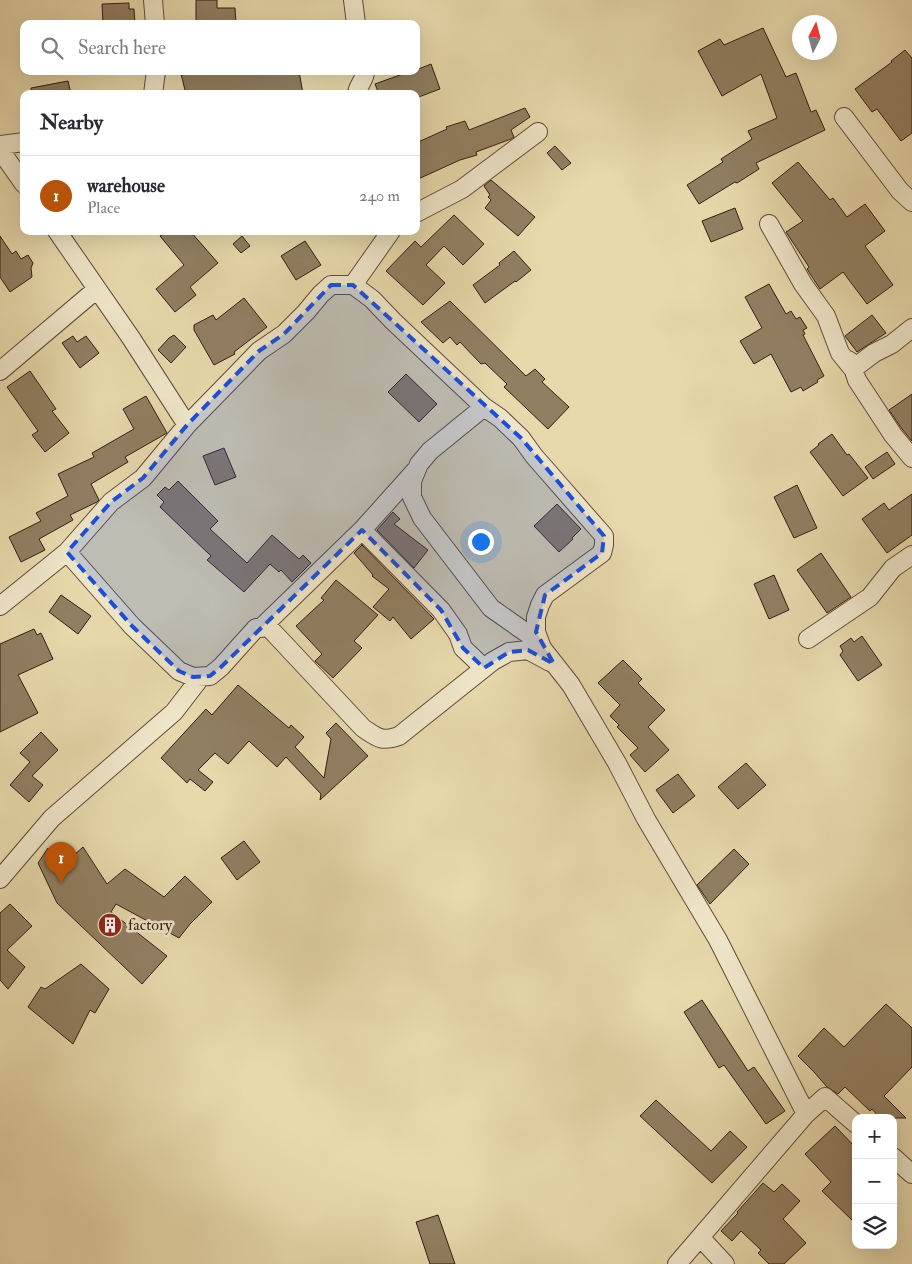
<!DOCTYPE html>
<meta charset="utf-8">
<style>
body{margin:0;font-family:"IM FELL Double Pica",serif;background:#f7f7f7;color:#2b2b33}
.controls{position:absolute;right:15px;bottom:15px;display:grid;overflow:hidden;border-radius:10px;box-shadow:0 5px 20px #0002}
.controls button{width:45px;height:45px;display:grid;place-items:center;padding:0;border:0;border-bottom:1px solid #e1e1e2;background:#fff;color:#2b2b33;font:25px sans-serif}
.compass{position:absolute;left:792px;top:15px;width:45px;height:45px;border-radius:50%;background:#fff;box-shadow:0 5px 20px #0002;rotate:6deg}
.you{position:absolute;left:480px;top:541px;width:18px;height:18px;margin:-12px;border:4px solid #fff;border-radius:50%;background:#1a73e8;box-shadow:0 0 0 8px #1a73e833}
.badge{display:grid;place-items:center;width:32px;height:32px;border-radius:50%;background:#b45309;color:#fff;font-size:16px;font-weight:700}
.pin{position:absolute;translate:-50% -41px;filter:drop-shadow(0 1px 2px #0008)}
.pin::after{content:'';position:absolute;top:26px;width:18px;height:15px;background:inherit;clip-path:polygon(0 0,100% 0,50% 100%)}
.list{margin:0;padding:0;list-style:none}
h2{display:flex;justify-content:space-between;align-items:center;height:65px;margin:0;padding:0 20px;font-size:21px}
h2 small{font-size:16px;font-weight:400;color:#7c7c81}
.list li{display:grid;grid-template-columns:32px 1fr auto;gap:15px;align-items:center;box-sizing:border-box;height:80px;padding:0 20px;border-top:1px solid #e1e1e2}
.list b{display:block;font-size:19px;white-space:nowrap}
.list p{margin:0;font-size:16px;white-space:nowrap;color:#7c7c81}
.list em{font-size:16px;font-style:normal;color:#7c7c81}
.icon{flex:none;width:28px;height:28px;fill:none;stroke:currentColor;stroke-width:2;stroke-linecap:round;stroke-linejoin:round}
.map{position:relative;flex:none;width:912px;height:1264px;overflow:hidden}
.search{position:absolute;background:#fff;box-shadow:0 5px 20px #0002;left:20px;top:20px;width:400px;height:55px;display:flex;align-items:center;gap:12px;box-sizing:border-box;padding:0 18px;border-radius:10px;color:#7c7c81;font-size:19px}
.panel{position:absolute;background:#fff;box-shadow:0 5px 20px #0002;left:20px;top:90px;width:400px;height:145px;border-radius:10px}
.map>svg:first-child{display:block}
.building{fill:#917f62;stroke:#341d11}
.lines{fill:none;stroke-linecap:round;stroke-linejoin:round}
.street-casing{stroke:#614c38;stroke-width:20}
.street{stroke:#efe6c9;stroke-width:18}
.marked{fill:#1d4ed8;fill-opacity:0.2;stroke:#1d4ed8;stroke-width:4;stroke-dasharray:10 6;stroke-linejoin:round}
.labels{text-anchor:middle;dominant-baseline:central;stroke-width:5;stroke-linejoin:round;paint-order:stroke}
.poi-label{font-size:16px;fill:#341d11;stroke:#efe6c9;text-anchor:start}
</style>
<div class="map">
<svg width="912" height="1264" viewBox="0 0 912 1264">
<rect width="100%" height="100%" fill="#e7d9ac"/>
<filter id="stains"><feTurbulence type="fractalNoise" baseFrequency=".004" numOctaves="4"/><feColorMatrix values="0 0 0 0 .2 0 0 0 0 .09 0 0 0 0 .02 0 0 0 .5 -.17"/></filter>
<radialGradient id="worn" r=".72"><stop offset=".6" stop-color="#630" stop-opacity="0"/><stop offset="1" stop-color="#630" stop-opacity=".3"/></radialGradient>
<path class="building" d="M196 0H217V8H235L236 24H196Z
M129 3V9H134L135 24H103L102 4Z
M763 28 786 77 796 73 811 112 816 110 825 130 756 163 759 169 737 183 735 182 699 204 687 185 723 162 721 159 752 139 748 131 777 118 761 74 722 96 698 51 720 39 724 45Z
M905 50 912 58V133L901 141 877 109 872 112 855 89 892 62 891 61Z
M431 64 440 89 416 98V94H379L375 84 411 71H416V70Z
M192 71H299L303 94H186L181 74Z
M68 81 71 94H31V88Z
M525 108 530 117 511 130 514 137 511 139 476 152 477 155 460 160 416 180V143L447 129 446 127 465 121 469 130Z
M555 146 571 163 562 170 547 153Z
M798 162 830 200 833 198 847 217 865 204 885 231 865 246 893 285 867 304 843 272 820 289 807 269 809 267 786 232 803 221 772 183Z
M491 180 535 217 518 236 485 208 491 200 488 197 490 195 484 186Z
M735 208 743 229 711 242 702 221Z
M454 215 484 244 463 265 444 246 426 265 445 283 423 305 386 271 415 241 421 247Z
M170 231H190L218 263 190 287 196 295 175 312 156 289 184 265 160 236Z
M0 236 12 254 16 251 21 259 28 255 33 263 31 268 32 277 10 292 0 277Z
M242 236 250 246 241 253 233 244Z
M305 241 321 265 296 280 281 256Z
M514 251 531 270 516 282 515 281 485 303 473 285 500 265 499 263Z
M769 284 786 314 791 311 796 319 800 317 807 328 803 330 805 334 803 335 824 376 817 380 818 382 803 391 801 387 791 392 771 354 754 364 740 341 762 328 745 297Z
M244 298 267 327 234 352 235 354 214 365 194 330V325L213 315 216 320Z
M450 301 526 376 535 369 545 379 542 382 569 407 548 429 504 387 507 384 485 363 481 364 460 342 457 345 450 337 443 343 421 322Z
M872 315 886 333 857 352 845 336Z
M174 335 186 347 171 363 158 350 169 338Z
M73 336 77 342 86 336 99 353 80 368 62 343Z
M30 371 56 409 52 411 69 433 45 452 32 435 38 431 7 387Z
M406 374 437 404 419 422 388 392Z
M912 394V441L902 429 889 410Z
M146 396 167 433 125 457 128 462 91 484 99 500 97 502 70 515 73 520 39 539 45 550 21 562 9 537 41 521 36 513 68 496 58 474 94 457 92 453 134 429 123 409Z
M832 434 847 455 849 454 868 478 843 496 810 452 819 445 818 444Z
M224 448 236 477 215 485 203 456Z
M887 452 895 464 873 479 865 467Z
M178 481 218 521 210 529 247 563 272 535 299 559 303 555 311 563 292 582 281 570 279 572 270 564 244 592 207 560 211 556 160 507 164 502 157 495 165 487 169 490Z
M797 485 817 528 794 538 774 497Z
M912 494V535L887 553 862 519 884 503 889 510Z
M557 504 581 529 572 538 573 539 559 552 534 526Z
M393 512 400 519 394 524 428 550 414 568 377 530Z
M362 545 434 619 411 639 393 617 390 621 373 607 389 589 372 576 373 575 354 553Z
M821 553 851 597 827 613 797 570Z
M774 575 789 610 769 619 754 584Z
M336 580 378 615 354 641 362 648 333 678 315 661 322 654 296 626 324 600 321 598Z
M61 595 91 616 78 634 49 612Z
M34 629 37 635 41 633 53 659 18 675 38 713 0 732V644Z
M862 636 882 665 858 681 840 655 843 651 840 646 851 638 854 642Z
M623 660 642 679 638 683 665 710 648 727 669 750 645 772 630 755 638 748 617 727 619 725 610 716 620 705 598 683Z
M238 685 289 728 291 725 304 737 295 747 324 778 331 739 326 733 336 723 368 756 320 800 321 794 286 757 277 767 249 741 228 764 215 753 198 770 213 782 205 791 190 779 187 783 161 758 206 709 212 715Z
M41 732 58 750 32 776 43 785 29 802 10 785 30 762 20 753Z
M746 763 766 785 738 809 718 787Z
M678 774 695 796 673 813 656 790Z
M244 841 260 862 237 880 221 858Z
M83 847 107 884 125 869 164 897 185 876 212 902 190 924 179 938 116 904 111 912 167 956 142 984 57 903 38 863 48 848 65 863Z
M734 849 749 864 710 904 697 885Z
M10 904 32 926 7 950 25 967 8 989 0 980V913Z
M81 964 109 989 95 1013 90 1010 73 1044 28 1007 41 987 45 989Z
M702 1000 748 1071 754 1067 785 1111 766 1124 724 1065 719 1068 684 1012Z
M886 1004 912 1028V1067L884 1096 906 1118H880L872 1109 870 1111 845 1087 838 1094 827 1087 814 1072 798 1056 824 1028 844 1047Z
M656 1100 711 1151 730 1131 747 1147 712 1183 640 1116Z
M835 1126 856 1148V1224L822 1191 831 1182 805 1154Z
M763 1183 774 1192 782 1184 800 1201 783 1219 806 1243 784 1264H769L758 1253 761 1250 741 1231 732 1241 721 1231 738 1213 737 1212Z
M438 1215 455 1264H430L416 1222Z"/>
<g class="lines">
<g class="street-casing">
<path id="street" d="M153 0 155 24
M353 0 356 24
M153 94 156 71
M357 94C357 86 366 79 365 71
M844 117 900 191 912 202
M0 145 24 142
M0 150 24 184
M416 213 462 189 538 132
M769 224 803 284 826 316 840 353 853 369 874 353 892 344 912 328
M57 231 131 338 187 425
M353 285 391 231
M848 360 851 362 857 380 893 435 912 458
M0 371 97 289
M484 407 430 451 419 464 412 481V497L422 518 491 608 528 634 542 647
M362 530 441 610 458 634 463 648 484 668
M67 552 132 626 179 671 193 677 210 676 221 667 256 628 267 626 274 633 363 728C378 738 381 742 399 736L493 661 509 652 528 650 550 662
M0 606 67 552 111 502 143 478 187 425 229 382 259 351 284 334 306 312 321 294 331 285H353L372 299 393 321 484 407 500 418 521 438 534 456 604 536V545L602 553 545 595 540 605 536 617V632L542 648 571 685 617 763 646 819 718 940 806 1114
M261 628 362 530 415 471
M808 639 870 597 893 568 912 555
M0 879 52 818 174 712 201 677
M893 1157 912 1174
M700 1237 725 1264
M677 1264 806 1114 825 1097 856 1124"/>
</g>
<use href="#street" class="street"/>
</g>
<path class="marked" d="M331 285H353L521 438 604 536 602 553 545 595 536 632 554 664 528 650 509 652 484 668 463 648 441 610 362 530 221 667 210 676 193 677 179 671 132 626 67 552 111 502 143 478 187 425 259 351 284 334Z"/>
<defs>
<g id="building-disc" transform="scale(1.25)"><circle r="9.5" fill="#8f2418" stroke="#efe6c9"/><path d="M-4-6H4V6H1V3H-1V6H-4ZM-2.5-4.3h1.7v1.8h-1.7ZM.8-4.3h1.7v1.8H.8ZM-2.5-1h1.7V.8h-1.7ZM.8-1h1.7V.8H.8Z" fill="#fff"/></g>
</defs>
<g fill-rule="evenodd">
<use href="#building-disc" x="110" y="925"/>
</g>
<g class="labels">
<g class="poi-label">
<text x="128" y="925">factory</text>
</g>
</g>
<rect width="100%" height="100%" filter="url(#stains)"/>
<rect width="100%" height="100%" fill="url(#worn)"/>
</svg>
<div class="controls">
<button>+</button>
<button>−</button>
<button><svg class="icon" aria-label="layers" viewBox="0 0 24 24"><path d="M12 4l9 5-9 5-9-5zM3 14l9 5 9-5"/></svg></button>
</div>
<svg class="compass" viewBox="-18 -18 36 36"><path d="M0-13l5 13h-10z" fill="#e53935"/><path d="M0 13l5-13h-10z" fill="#7c7c81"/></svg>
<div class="you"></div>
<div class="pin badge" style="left:61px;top:883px">1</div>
<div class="search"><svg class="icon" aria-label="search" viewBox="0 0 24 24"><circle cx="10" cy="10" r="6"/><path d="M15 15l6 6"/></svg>Search here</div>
<section class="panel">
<h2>Nearby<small></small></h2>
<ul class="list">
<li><span class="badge">1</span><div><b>warehouse</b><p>Place</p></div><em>240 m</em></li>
</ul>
</section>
</div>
